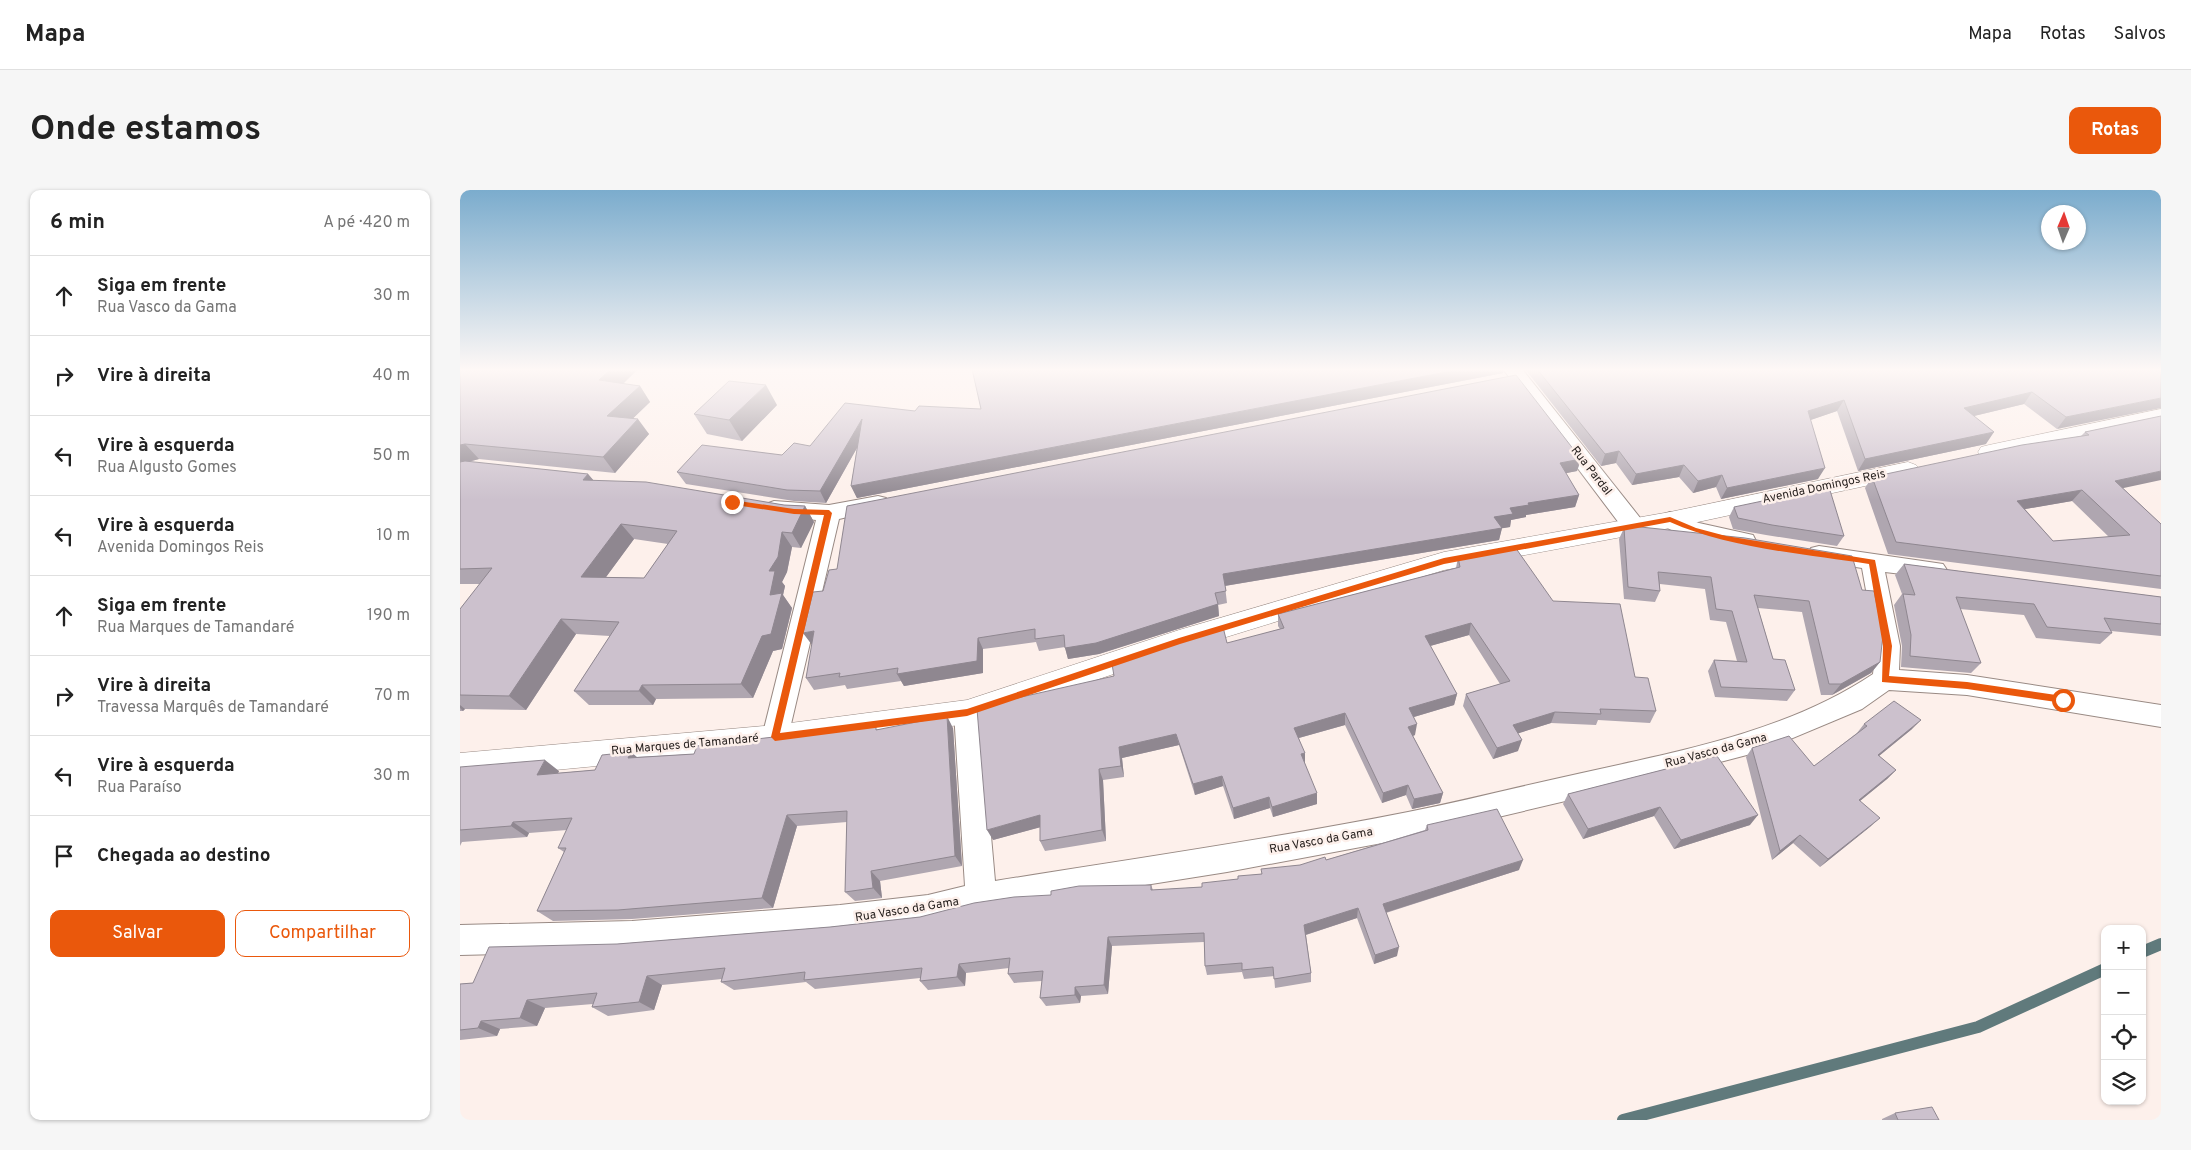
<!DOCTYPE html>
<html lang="pt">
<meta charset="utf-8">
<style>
body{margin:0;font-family:Overpass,sans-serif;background:#f6f6f6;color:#222}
.controls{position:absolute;right:15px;bottom:15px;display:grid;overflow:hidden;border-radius:10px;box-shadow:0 1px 4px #0004}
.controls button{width:45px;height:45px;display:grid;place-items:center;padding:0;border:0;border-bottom:1px solid #e0e0e0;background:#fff;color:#222;font:25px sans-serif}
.compass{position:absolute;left:1581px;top:15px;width:45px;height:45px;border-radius:50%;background:#fff;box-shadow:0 1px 4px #0004;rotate:2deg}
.stop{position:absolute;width:15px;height:15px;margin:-11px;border:4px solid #ea580c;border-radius:50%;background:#fff}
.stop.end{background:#ea580c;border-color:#fff;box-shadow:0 1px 5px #0008}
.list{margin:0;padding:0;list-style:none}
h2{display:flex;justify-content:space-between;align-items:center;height:65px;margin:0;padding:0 20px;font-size:21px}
h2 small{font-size:16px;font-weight:400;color:#767676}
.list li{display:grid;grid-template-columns:32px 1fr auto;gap:15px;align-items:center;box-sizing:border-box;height:80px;padding:0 20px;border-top:1px solid #e0e0e0}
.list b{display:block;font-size:19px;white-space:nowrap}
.list p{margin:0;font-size:16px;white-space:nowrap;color:#767676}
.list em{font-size:16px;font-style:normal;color:#767676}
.actions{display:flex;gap:10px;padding:15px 20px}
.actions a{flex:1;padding:11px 0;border:1px solid #ea580c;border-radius:10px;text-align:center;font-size:18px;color:#ea580c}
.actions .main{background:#ea580c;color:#fff}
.icon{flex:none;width:28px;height:28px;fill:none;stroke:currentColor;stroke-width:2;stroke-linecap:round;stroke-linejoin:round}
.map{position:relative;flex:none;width:1701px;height:930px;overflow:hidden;border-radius:10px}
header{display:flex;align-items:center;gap:30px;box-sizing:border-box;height:70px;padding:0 25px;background:#fff;border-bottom:1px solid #e0e0e0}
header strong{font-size:24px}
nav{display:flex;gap:28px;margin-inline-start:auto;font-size:18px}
.intro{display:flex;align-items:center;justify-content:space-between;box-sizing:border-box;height:120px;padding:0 30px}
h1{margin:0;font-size:35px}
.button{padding:12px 22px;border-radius:10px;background:#ea580c;color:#fff;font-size:18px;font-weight:700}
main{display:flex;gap:30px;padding:0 30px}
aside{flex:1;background:#fff;border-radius:10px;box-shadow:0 1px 4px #0004}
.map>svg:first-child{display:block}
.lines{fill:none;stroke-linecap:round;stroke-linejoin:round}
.stream{stroke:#607a7c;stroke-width:12}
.minor-casing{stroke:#998a84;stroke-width:2}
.tertiary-casing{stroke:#998a84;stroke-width:1}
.minor{fill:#fff;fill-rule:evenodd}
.tertiary{fill:#fff;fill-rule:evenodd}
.wall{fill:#afa6b0;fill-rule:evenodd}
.shaded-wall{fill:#8f8790}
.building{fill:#ccc1cd;stroke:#8f8790;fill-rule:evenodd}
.route{fill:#ea580c}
.labels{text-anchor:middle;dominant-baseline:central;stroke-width:5;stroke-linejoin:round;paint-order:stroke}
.street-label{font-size:12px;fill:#282220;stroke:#fdf0eb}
</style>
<header>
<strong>Mapa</strong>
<nav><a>Mapa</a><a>Rotas</a><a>Salvos</a></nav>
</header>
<div class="intro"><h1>Onde estamos</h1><a class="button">Rotas</a></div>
<main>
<aside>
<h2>6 min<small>A pé · 420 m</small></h2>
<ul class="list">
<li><svg class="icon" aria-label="ahead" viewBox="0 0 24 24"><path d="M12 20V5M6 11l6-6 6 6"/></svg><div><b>Siga em frente</b><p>Rua Vasco da Gama</p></div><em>30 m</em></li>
<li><svg class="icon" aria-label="right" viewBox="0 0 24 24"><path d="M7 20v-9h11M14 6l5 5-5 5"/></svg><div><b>Vire à direita</b></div><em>40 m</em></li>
<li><svg class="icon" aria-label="left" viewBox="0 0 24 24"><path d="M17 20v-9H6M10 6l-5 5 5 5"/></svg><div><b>Vire à esquerda</b><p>Rua Algusto Gomes</p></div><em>50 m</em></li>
<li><svg class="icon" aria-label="left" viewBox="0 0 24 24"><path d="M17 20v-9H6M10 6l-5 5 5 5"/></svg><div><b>Vire à esquerda</b><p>Avenida Domingos Reis</p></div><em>10 m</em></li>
<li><svg class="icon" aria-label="ahead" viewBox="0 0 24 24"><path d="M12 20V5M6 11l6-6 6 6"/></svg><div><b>Siga em frente</b><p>Rua Marques de Tamandaré</p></div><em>190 m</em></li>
<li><svg class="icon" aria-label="right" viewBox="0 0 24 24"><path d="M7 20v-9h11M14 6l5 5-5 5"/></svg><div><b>Vire à direita</b><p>Travessa Marquês de Tamandaré</p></div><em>70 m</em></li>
<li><svg class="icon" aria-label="left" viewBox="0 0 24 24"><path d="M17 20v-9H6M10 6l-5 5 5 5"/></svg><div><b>Vire à esquerda</b><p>Rua Paraíso</p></div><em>30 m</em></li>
<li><svg class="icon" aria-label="arrive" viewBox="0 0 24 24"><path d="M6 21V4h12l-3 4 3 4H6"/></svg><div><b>Chegada ao destino</b></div></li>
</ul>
<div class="actions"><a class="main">Salvar</a><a>Compartilhar</a></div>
</aside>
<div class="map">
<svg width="1701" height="930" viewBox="0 0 1701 930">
<rect width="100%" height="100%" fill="#fdf0eb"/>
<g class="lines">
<path class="stream" d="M1682 762 1701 754
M1163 930 1518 837 1645 779"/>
<g class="minor-casing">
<path id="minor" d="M1043 179H1062L1181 329 1184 335 1181 341 1173 343 1165 341Z
M418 306 426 308 429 313 426 318 379 329 328 547 324 555 315 558 306 555 302 547 356 330 306 324 303 319 306 314 314 311 369 315Z
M1210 322 1239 333 1293 345 1296 351 1293 357 1285 359C1265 355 1210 348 1199 330L1202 325Z
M1359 356 1483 374 1487 380 1483 386 1475 388 1425 382 1440 456 1439 480 1507 485 1701 515V537L1507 505 1429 500 1402 519 1302 561 1165 597 949 648 767 682 521 721 468 735 380 745 172 761 0 765V735L172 731 380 715 468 705 505 696 494 522 498 514 507 511 516 514 520 522 535 691C673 669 811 649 948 622 1003 611 1058 597 1113 585 1215 562 1325 543 1413 484L1416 456 1402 378 1351 370 1348 364 1351 358Z"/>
</g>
<g class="tertiary-casing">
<path id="tertiary" d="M1701 219V233L1529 269 1521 267 1518 262 1521 257 1529 255Z
M1448 272 1456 275 1460 280 1456 285 1210 338 984 380 724 460 507 534 315 559 0 589V563L315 535 507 510 719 440 984 362 1210 322Z"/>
</g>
<use href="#minor" class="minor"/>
<use href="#tertiary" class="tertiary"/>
</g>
<path class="wall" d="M0 179H178L163 194 180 196 190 212 173 228 189 244 155 283 19 269 8 272 128 284 133 290 324 315 345 316 354 332 341 358 332 357 327 382 322 392 325 396 323 405 332 418 322 459 313 461 293 508 196 509 193 515H129L114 501 150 446 116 444 66 520 5 519 3 521H0V419L20 394H0ZM174 349 208 354 184 388 146 387Z
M512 179H1044L1043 183 397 308 391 296 397 258 366 313 334 311 226 294 217 282 322 265 455 221 521 219Z
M1065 179H1701L1597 239 1564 214 1514 226 1526 254 1398 281 1377 221 1350 230 1358 289 1261 309 1256 297 1233 303 1219 287 1172 295 1156 273 1141 276Z
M317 215 282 251 247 244 234 224Z
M1701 226 1663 298 1701 334V399L1428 364 1405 298 1412 287 1621 246 1625 242ZM1612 311 1649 347 1593 351 1565 319Z
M1121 269 1117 281 1106 283 1119 305 1115 317 1066 325V327L1051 330 1050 337 1042 338 1039 350 765 396 767 413 758 415 759 426 639 464 608 469 605 457 579 461 576 452 523 459V483L444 496 441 491 387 499 385 495 354 500 346 488 363 401 377 379Z
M1274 317 1384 346 1377 356 1306 345 1273 339 1269 327Z
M1164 338 1285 348 1420 472 1411 483 1372 505H1361L1342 422 1298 418 1313 469 1335 500 1327 511 1255 507 1248 481 1254 470 1277 471 1266 432 1250 430 1245 399 1200 394V401L1195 412 1164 409 1159 349Z
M998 367 1093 411 1175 487 1196 521 1190 533 1138 530 1136 535 1091 533 1058 543V561L1033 569 1003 516 1006 504 1040 494 1009 445 970 456 997 504 994 515 954 527 955 545 953 546 983 603 980 613 952 619 946 605 922 613 885 535 839 548 845 574 857 614 813 627 810 618 774 629 763 596 735 605 719 555 662 568 664 587 643 590 646 651 585 661 580 651V637L533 650 654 486 820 439 818 436V424L996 378Z
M1444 374 1701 407V446L1651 441 1652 443 1640 454 1576 448 1564 425 1500 419 1521 473 1511 483 1441 477 1442 456 1434 415 1442 404 1435 385Z
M1404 534 1452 539 1419 566 1436 580 1427 589 1400 611 1411 636 1360 677 1333 653 1312 670 1286 567 1292 558 1354 576 1397 543Z
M493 538 502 676 420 691 422 708 395 711 385 702 387 632 337 636 313 718 172 729 93 731 77 721 104 662 98 658 107 640 69 643 67 647 2 652 0 656V577L99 581 98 583 135 580 171 562 177 567 234 564 419 539Z
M1257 566 1290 635 1214 659 1194 626 1123 649 1103 614 1108 604Z
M967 635 1059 680 926 723 937 766 914 774 897 728 846 745 851 783V792L815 798 814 786 784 789 782 782 747 785 745 776 744 752 652 756 648 804 621 806 620 813 586 816 580 808 582 791 554 793 548 784 549 778 506 783 505 796 468 800 460 791V788L355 799 346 792 274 800 261 792 262 789 202 795 194 820 148 826 132 817 133 814 85 818 77 836 40 839 37 846 0 850V794L13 793 157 754 370 737 460 727 591 705 691 695 693 700 742 697 778 689 840 675 866 670 965 640Z
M1435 923 1479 930H1422V929Z"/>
<path class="shaded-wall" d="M151 179H178L150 206 139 190Z
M1002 179H1044L1043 183 397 308 391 296Z
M306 195 317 215 282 251 269 230Z
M180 196 190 212 159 242 147 226Z
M1572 202 1564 214 1497 230 1504 218Z
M1701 208V218L1597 239 1606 227Z
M1384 210 1377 221 1342 233 1348 221Z
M178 229 189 244 155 283 143 267Z
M402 229 407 240 366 313 360 301Z
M1534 242 1526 254 1398 281 1405 269Z
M5 254 19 269 0 274V255Z
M1159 261 1156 273 1141 276 1145 264Z
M1121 269 1117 281 1097 285 1100 273Z
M1224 275 1219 287 1172 295 1176 284Z
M1365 278 1358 289 1261 309 1267 298Z
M1701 281V290L1645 302 1655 291Z
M128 284 141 299 123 290Z
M1262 285 1256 297 1233 303 1238 291Z
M1622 300 1612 311 1548 322 1557 311Z
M1119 305 1115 317 1066 325V327L1051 330 1050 337 1032 340 1034 327 1050 318 1068 313Z
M345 316 354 332 341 358 332 343Z
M161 334 174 349 135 402 121 387Z
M1042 338 1039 350 764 396 763 384Z
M322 342 332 357 327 382 322 392 325 396 323 405 332 418 322 459 313 461 293 508 281 494 310 405 309 381Z
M758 414 759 426 639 464 608 469 605 458Z
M101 429 116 444 66 520 49 506Z
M1011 433 1009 445 963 458 965 446Z
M354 441 352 455 343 443Z
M518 448 523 459V483L444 496 437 484Z
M1420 472 1411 483 1372 505 1381 494Z
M182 495 196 509 193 515 179 501Z
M997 504 994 515 947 529 949 518Z
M0 515 5 519 3 521 0 518Z
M1095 522 1091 533 1050 546 1053 535Z
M885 523V535L835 549 834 538Z
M487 526 493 538 502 676 495 666Z
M1461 530 1452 539 1409 574 1418 565Z
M957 534 955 545 947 548 948 537Z
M716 544 719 555 662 568 664 587 661 576 659 557Z
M1062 550 1058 561 1033 569 1037 558Z
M171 562 183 573 168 568Z
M845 563V574L841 564Z
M85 570 99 581 92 596 77 585Z
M639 579 643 590 646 651 642 640Z
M1436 580 1427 589 1390 619 1399 610Z
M762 586 763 596 735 605 733 594Z
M948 595 946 605 922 613 923 603Z
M857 603V614L813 627 812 617Z
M983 603 980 613 952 619 954 609Z
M809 607 810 618 774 629 773 618Z
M1200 617 1194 626 1123 649 1128 639Z
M327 625 337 636 313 718 302 708Z
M580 625 585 636 533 650 527 640Z
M1298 625 1290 635 1214 659 1221 650Z
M1420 628 1411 636 1360 677 1368 669Z
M53 632 69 643 67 647 51 636Z
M1340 645 1333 653 1312 670 1320 661Z
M1063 670 1059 680 921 724 923 714Z
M411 681 420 691 422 708 413 698Z
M898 718 897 728 845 745 844 735Z
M648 747 652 756 648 804 644 795Z
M939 757 937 766 914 774 915 765Z
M499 774 506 783 505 796 497 787Z
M187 786 202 795 194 820 179 812Z
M615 797 621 806 620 813 615 805Z
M67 810 85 818 77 836 60 828Z
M21 831 40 839 37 846 18 838Z"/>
<path class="building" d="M0 179H151L139 190 180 196 147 226 178 229 143 267 5 254 0 255Z
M512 179H1002L391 296 402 229 360 301 327 300 217 282 242 255 322 265 334 253 350 256 385 213 455 221 459 216 521 219Z
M1077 179H1701V208L1606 227 1572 202 1504 218 1534 242 1405 269 1384 210 1348 221 1365 278 1267 298 1262 285 1238 291 1224 275 1176 284 1159 261 1145 264Z
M1056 185 1121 269 1100 273 1119 305 1068 313 1069 315 1050 318 1053 324 1034 327 1042 338 763 384 766 401 755 403 758 414 636 453 605 458 604 445 575 449V439L518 448 517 471 437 484 438 478 379 487 380 483 346 488 354 441 343 443 353 402 363 401 369 380 377 379 387 316Z
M269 191 306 195 269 230 234 224Z
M1701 226V281L1655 291 1701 334V386L1436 352 1412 287 1562 255 1629 245 1625 242ZM1622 300 1670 345 1593 351 1557 311Z
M5 271 128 284 123 290 186 292 324 315 345 316 332 343 322 342 318 367 309 381H315L310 405 322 403 311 444 302 446 281 494 182 495 179 501H114L159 432 101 429 49 506 0 505V419L32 378 0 379V272ZM161 334 217 341 184 388 121 387Z
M1369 297 1384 346 1312 335 1278 328 1274 317Z
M1171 336 1285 348 1392 366 1402 400 1414 401 1423 445 1420 472 1381 494H1369L1349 411 1294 405 1313 469 1325 470 1335 500 1261 497 1254 470 1287 472 1272 421 1256 419 1251 387 1198 382 1200 401 1168 397 1164 338Z
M1055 357 1093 411 1160 414 1175 487 1188 488 1196 521 1140 519 1141 524 1095 522 1053 535 1062 550 1037 558 1006 504 1050 491 1011 433 965 446 997 504 949 518 957 534 948 537 983 603 954 609 948 595 923 603 885 523 834 538 845 563 841 564 857 603 812 617 809 607 773 618 762 586 733 594 716 544 659 557 661 576 639 579 642 640 580 651V625L527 640 517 519 535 513 654 486 652 474 763 437 767 453 824 438 818 424 1000 377 998 367Z
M1444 374 1701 407V434L1644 428 1652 443 1587 437 1574 414 1496 407 1521 473 1450 466 1451 445 1443 404 1455 405Z
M1434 511 1461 530 1418 565 1436 580 1399 610 1420 628 1368 669 1340 645 1320 661 1292 558 1329 546 1354 576 1407 536 1404 534Z
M487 526 495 666 411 681 413 698 385 702 387 621 327 625 302 708 158 720 77 721 106 658H98L112 628 53 632 51 636 0 640V577L85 570 77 585 135 580 142 565 171 562 168 568 234 564 237 556 416 535V540Z
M1257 566 1298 625 1221 650 1200 617 1128 639 1108 604Z
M1037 619 1063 670 923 714 939 757 915 765 898 718 844 735 851 783 814 789 813 777 782 780V773L745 776 744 743 648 747 644 795 615 797V805L580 808 583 781 548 784 550 768 499 774 497 787 460 791 462 778 344 790 345 782 261 792 265 778 187 786 179 812 132 817 137 803 67 810 60 828 21 831 18 838 0 840V794L13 793 29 757 157 754 370 737 460 727 514 713 554 707 591 705V701L619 696 691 695V700L742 697V693L778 689V686L802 684 801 679 840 675 865 667 866 670 968 640 967 635Z
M1472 917 1479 930H1438L1435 923Z"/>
<linearGradient id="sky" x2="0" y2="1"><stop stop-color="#7baccd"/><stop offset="0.58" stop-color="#fef8f6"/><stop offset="1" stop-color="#fef8f6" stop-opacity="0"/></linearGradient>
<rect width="1701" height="310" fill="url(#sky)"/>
<path class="route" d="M272 310 334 319 369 320 372 323 320 543 507 519 719 448 984 368 1210 327 1236 338 1266 346 1415 370 1432 456 1429 486 1507 492 1603 506 1607 510 1603 513 1507 499 1422 492 1423 456 1409 374C1345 364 1268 358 1210 332L984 374 720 454 507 526 315 551 311 547 364 325 334 324 269 314 268 312Z"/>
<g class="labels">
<g class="street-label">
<text transform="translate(1131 281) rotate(52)">Rua Pardal</text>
<text transform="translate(1364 297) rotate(-12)">Avenida Domingos Reis</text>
<text transform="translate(225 555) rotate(-5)">Rua Marques de Tamandaré</text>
<text transform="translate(1256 561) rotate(-15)">Rua Vasco da Gama</text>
<text transform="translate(861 651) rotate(-10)">Rua Vasco da Gama</text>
<text transform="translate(447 720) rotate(-9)">Rua Vasco da Gama</text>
</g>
</g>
</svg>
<div class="controls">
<button>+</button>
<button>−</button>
<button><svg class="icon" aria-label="locate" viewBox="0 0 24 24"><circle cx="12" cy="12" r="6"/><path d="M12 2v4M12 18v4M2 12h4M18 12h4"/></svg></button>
<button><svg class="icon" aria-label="layers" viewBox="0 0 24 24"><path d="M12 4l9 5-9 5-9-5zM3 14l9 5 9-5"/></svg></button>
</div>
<svg class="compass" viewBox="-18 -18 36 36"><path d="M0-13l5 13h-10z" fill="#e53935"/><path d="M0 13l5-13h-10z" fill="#767676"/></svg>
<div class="stop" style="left:1603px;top:510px"></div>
<div class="stop end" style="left:272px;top:312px"></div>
</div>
</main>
